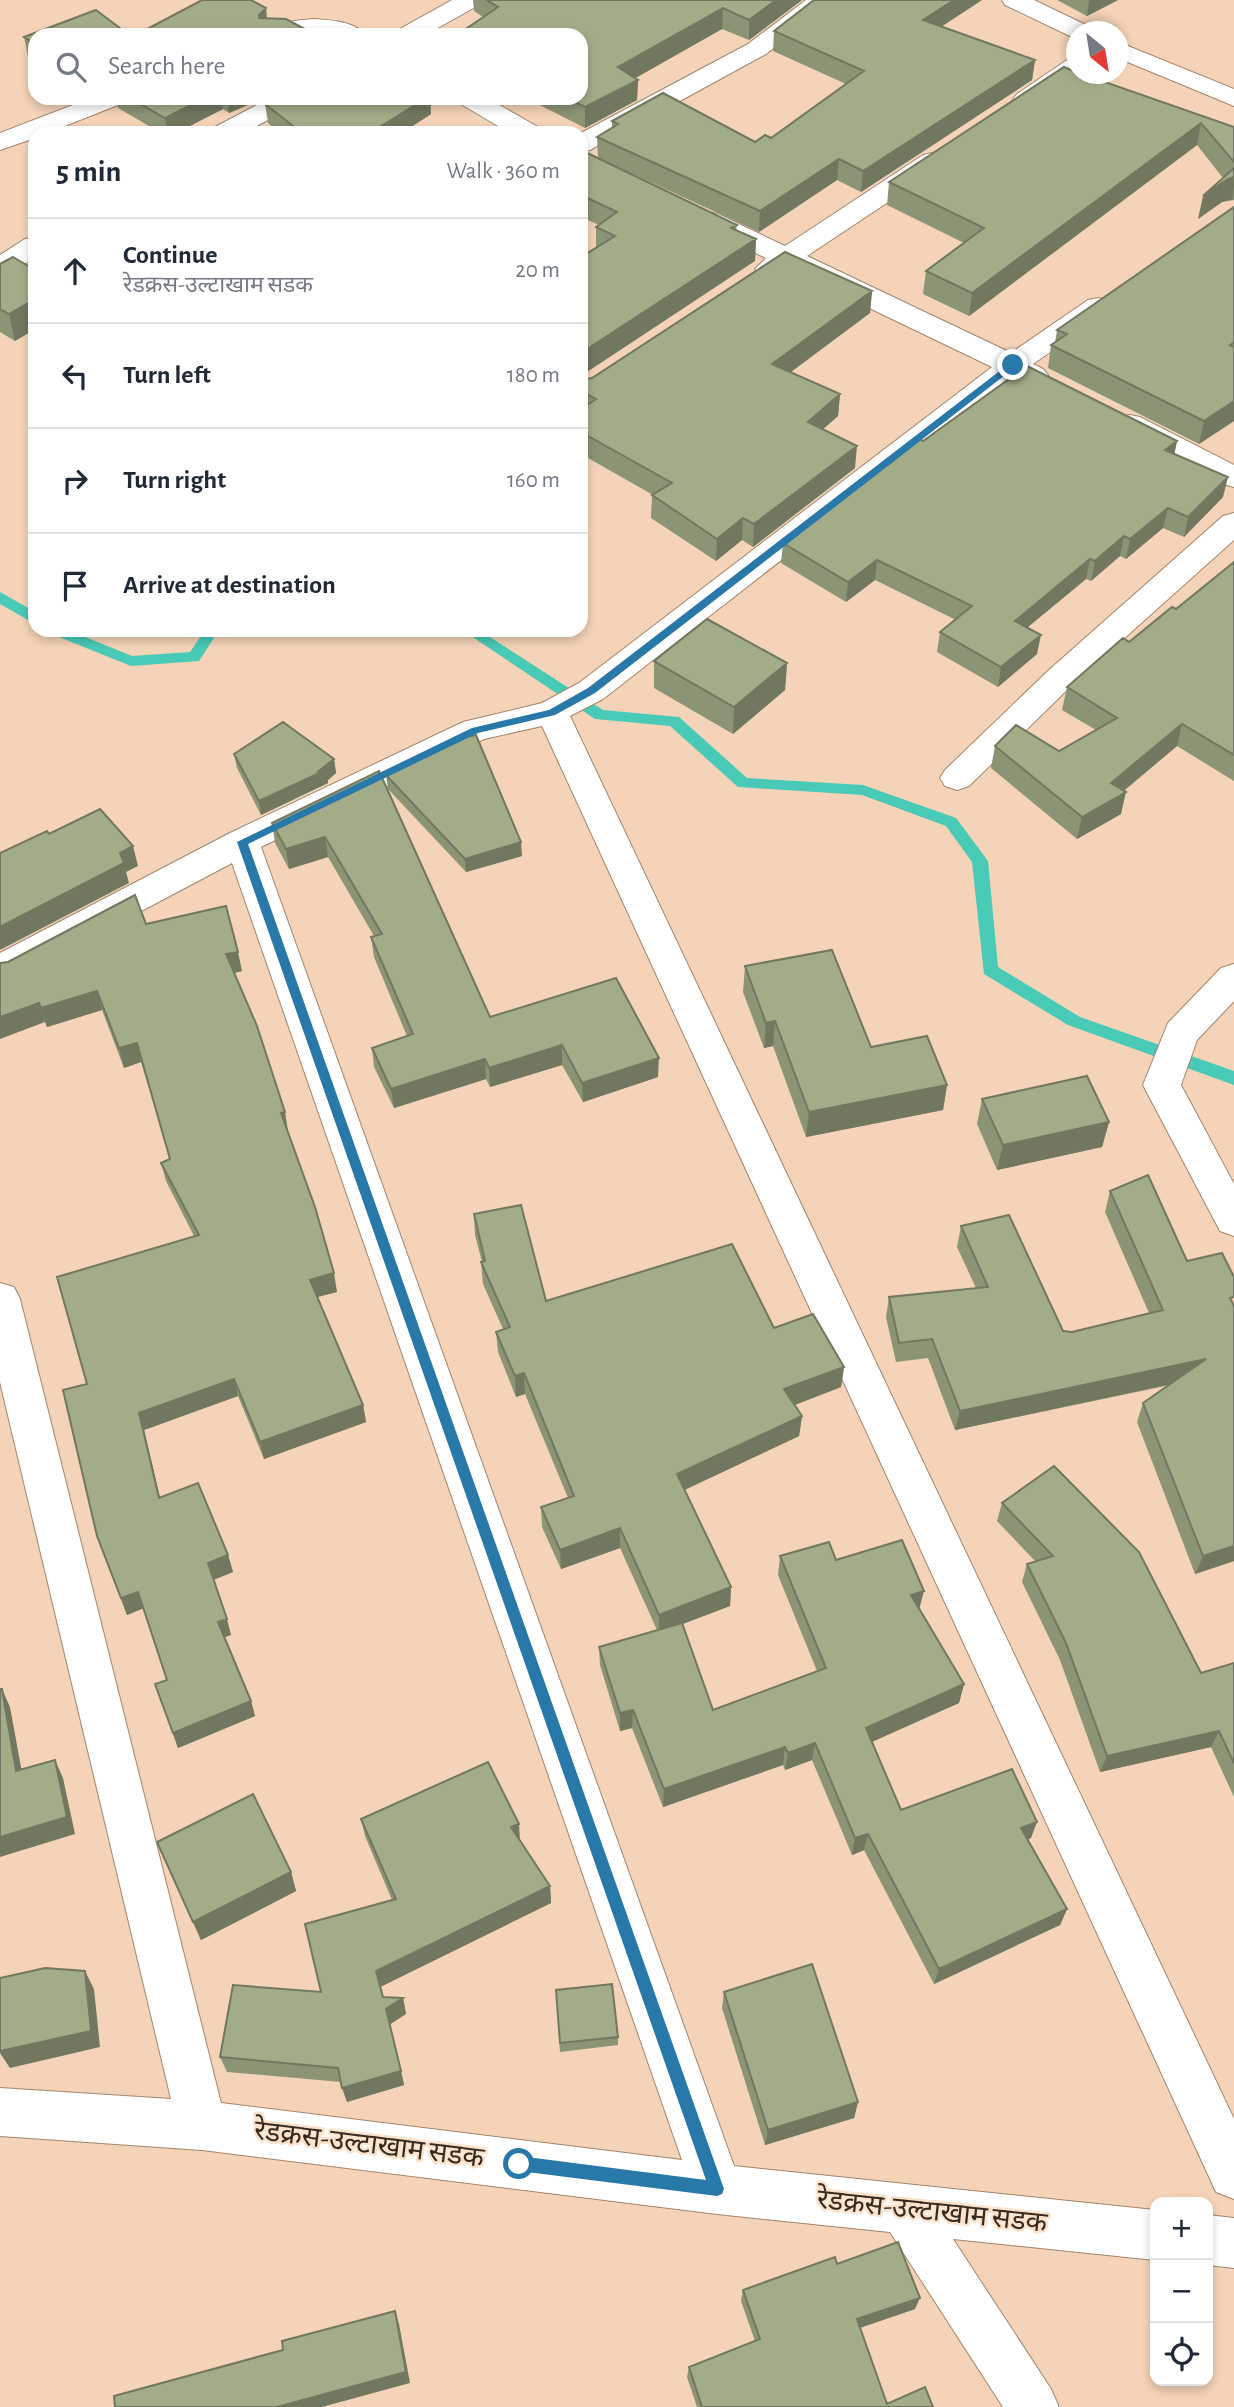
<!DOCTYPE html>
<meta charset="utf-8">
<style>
body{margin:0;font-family:"Alegreya Sans","Noto Sans Devanagari",sans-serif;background:#f2f2f3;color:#1f2937}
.controls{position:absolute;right:21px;bottom:21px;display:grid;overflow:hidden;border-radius:14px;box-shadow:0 4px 10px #0003}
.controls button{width:63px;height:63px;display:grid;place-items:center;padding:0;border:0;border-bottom:2px solid #e0e1e3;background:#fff;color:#1f2937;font:35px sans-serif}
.compass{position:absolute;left:1066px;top:21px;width:63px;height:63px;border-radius:50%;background:#fff;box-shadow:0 4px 10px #0003;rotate:150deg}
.stop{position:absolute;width:21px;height:21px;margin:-16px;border:5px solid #2978aa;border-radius:50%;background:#fff}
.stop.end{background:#2978aa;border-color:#fff;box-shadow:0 2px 7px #0008}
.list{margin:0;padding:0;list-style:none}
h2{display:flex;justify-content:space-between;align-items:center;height:91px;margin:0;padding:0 28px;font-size:30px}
h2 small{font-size:23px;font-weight:400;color:#747a83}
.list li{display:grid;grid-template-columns:46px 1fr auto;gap:21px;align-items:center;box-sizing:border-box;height:105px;padding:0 28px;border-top:2px solid #e0e1e3}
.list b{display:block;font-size:26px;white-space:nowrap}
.list p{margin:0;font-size:23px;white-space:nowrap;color:#747a83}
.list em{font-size:23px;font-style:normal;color:#747a83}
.icon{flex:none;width:38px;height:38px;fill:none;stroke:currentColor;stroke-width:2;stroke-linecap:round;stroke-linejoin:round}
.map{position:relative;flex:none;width:1234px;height:2407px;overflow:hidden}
.search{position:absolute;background:#fff;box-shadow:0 4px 10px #0003;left:28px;top:28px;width:560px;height:77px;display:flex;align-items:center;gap:18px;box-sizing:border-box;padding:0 24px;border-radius:21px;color:#747a83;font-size:26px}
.panel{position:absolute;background:#fff;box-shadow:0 4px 10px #0003;left:28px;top:126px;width:560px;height:511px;border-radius:21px}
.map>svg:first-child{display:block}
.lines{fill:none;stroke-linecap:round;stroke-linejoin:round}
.stream{fill:#48cab6;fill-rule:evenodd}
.minor-casing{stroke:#a3856c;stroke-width:2}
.minor{fill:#fff;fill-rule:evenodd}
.wall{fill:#8b9475}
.shaded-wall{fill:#71785f}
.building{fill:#a2ac88;stroke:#71785f;stroke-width:2}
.route{fill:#2978aa}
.labels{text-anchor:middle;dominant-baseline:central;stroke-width:5;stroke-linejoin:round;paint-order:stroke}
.near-street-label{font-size:28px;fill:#372a20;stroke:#fde2cc}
</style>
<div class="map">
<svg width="1234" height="2407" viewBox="0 0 1234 2407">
<rect width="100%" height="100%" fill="#f4d3b8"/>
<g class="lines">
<path class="stream" d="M0 592 35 612V624L0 604Z
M47 630H68L132 656 190 652 205 630H219L199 661 131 666 49 633Z
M462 630H479L603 710 679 717 747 778 863 785 956 818 988 861 998 967 1080 1017 1234 1071V1085L1068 1025 984 974 972 862 946 826 862 795 738 787 670 726 595 719Z"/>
<g class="minor-casing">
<path id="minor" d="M452 0H482L479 5 425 35H394L398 30Z
M806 0H834L766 54 590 150 581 152V133L748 44Z
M1002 0H1034L1090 27 1093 32H1076V38L1072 37 1005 5Z
M314 19C329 20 355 21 365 35H263C272 22 299 20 314 19Z
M1118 42 1234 89V106L1118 58Z
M1076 57V74H1080C1063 86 1039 110 1017 104L1013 99 1017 94 1067 60Z
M91 98H127L123 103 47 133H35V138L0 150V133Z
M270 98H303L299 103 244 133H211L215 127Z
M455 98H487L538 127 542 133H510L459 103Z
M932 153 941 155 945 161 941 167 807 256 1011 353 1088 300 1098 298 1108 300 1112 306 1108 312 1033 364 1043 369 1048 375 1043 381 1033 384 1015 378 603 699 570 716 1234 2119V2199L1216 2192 542 726 484 739 261 847 734 2166 1155 2210V2260L953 2239 1051 2389 1059 2407H1003L890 2232 717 2214 202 2150 0 2136V2088L171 2099 0 1382V1283L14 1287 20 1299 221 2103 682 2160 232 863 13 979 0 982V953L230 833 463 722 542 703 579 683 992 367 788 269 769 277 759 275 755 269 766 258 698 226 694 220 698 214 708 212 718 214 785 246 923 155Z
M35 237V257L10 273 0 275V255L25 239Z
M1130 415 1140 417 1234 465V487L1223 484 1120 431 1115 424 1120 417Z
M1234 513V540L1071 686 969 786 957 790 945 786 940 778 945 770 1049 670 1223 516Z
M1234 964V1001L1197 1040 1181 1085 1234 1184V1236L1220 1231 1143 1085 1168 1023 1221 968Z
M1208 2215 1234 2218V2268L1208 2265Z"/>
</g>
<use href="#minor" class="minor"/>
</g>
<path class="wall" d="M473 0H802L749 40 722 29 635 78 638 80 637 100 585 128 526 98H581L483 17 474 11Z
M814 0H982L942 26 1035 60 1032 80 861 192 837 180 759 232 598 158 597 137 612 128V121L755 142 771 138 846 84 773 51 774 31Z
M1057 0H1118L1087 16Z
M35 35V60L28 56 24 37Z
M1064 67 1234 127V200L1222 202 1198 219 1223 178 1197 145 969 316 923 294 926 271 964 243 887 205 889 182Z
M116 98H264L229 113 223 109 176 133H161L118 108Z
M277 98H430L431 114 402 133H280L268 123 265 104Z
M581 150 737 225 736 231 756 239 755 261 596 248V227L599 225 581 217Z
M1234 207V421L1199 444 1048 368 1051 345 1055 343 1057 330Z
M0 264 35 270V329L15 341 0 332Z
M872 291 870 313 790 372 840 394 838 416 823 429 855 468 753 547 742 540 716 561 651 518 652 495H653L581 454V380L592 378Z
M923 441H1177L1174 454 1223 497 1184 537 1163 528 1126 559 1120 556 1091 581 1086 579 1028 627 1037 654 998 687 937 652 940 632 956 620 875 580 846 602 781 563 783 543 889 464Z
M1234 562V781L1177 746 1124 791 1121 814 1077 839 991 768 995 746 1059 751 1096 730 1062 710 1067 687 1176 609Z
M654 661 787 663 785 690 733 734 654 688Z
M234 754 334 759 336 773 328 780V783L261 815 237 768Z
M379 771 490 1017 658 1077 583 1102 562 1065 490 1087 486 1079 394 1108 374 1067 372 1048 407 1036 374 957 371 937 374 936 328 857 289 869 275 843 272 823Z
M386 775 522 856 466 872 388 789Z
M146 924 242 971 234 973 288 1131 337 1292 317 1297 363 1405 366 1422 264 1459 238 1396 144 1430 160 1498 228 1555 233 1572 213 1580 231 1635 224 1637 251 1701 255 1716 178 1748 155 1684 167 1680 144 1608 127 1615 103 1553 87 1384 194 1236 166 1181 161 1163 170 1159 141 1062 124 1068 102 1010 47 1027 45 1022 8 962Z
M745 966 871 1047 947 1085 943 1110 806 1137 773 1046 764 1048 743 992Z
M982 1099 1109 1122 1102 1147 997 1170 977 1124Z
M1148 1175 1234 1561 1195 1574 1137 1422 1143 1403 1170 1385 955 1430 928 1358 896 1362 886 1317 889 1297 976 1288 957 1247 961 1226 1063 1331 1072 1332 1149 1313 1105 1212 1110 1191Z
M474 1214 546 1301 774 1328 844 1367 841 1387 794 1405 802 1416 799 1436 684 1490 731 1587 730 1606 682 1624 713 1710 817 1671 778 1575 780 1556 836 1560 920 1609 964 1684 959 1703 872 1741 901 1810 1031 1838 1028 1840 1067 1909 1060 1925 934 1984 864 1850 852 1855 812 1760 785 1770 783 1765 663 1807 632 1728 620 1731 600 1665 599 1647 657 1630 620 1548 561 1569 542 1527 541 1507 568 1498 525 1394 516 1397 498 1352 496 1332 503 1329 483 1284 481 1262H482L475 1235Z
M1002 1503 1201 1673 1234 1663V1797L1211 1747 1100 1772 1060 1660 1022 1582 1027 1564 1035 1561 997 1521Z
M361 1819 520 1841 550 1886 551 1903 380 1987 383 1997 403 1998 406 2014 390 2024 404 2085 347 2102 341 2082 227 2072 220 2057 321 1992 392 1900 365 1836Z
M157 1842 291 1872 296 1891 201 1940Z
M556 1990 618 2037V2045L560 2052Z
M724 1992 858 2102 854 2118 765 2145 722 2008Z
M837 2264 915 2309 860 2328 887 2404 933 2407H697L687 2377 689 2367 755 2341 741 2301 743 2290Z"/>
<path class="shaded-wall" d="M776 0H802L749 40V20Z
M954 0H982L921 40 923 20Z
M1089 0H1118L1087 16Z
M266 8 268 27 261 33 259 15Z
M723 8 722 29 618 88V67Z
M1035 60 1032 80 861 192 863 171Z
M638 80 637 100 585 128V107Z
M205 98H221L223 109 176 133H167L165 118Z
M227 98H264L229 113Z
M426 98H430L431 114 402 133H368Z
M1201 123 1197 145 969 316 972 293Z
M839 159 837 180 759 232 760 211Z
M1234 177 1233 199 1222 202 1198 219 1203 196 1228 179Z
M756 239 755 261 581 376V353Z
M872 291 870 313 771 387 772 364Z
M35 299V329L15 341 9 314Z
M840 394 838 416 806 444 808 422Z
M1234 401V421L1199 444 1204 421Z
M1177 441 1173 461 1165 450Z
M857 446 855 468 753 547 754 524Z
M1228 477 1223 497 1184 537 1188 517Z
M1168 508 1163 528 1126 559 1130 539Z
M743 518 742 540 716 561 717 539Z
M1124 536 1120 556 1091 581 1095 561Z
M1090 559 1086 579 1012 640 1015 621Z
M877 560 875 580 846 602 848 582Z
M1041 635 1037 654 998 687 1001 667Z
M787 663 785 690 733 734 734 707Z
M1182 724 1177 746 1112 800 1126 792 1121 814 1077 839 1082 817 1111 783Z
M334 759 336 773 328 780V783L261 815 259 801 319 771Z
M325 837 328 857 289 869 286 849Z
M521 842 522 856 466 872 465 859Z
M133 846 138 866 126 872 129 883 0 950V927L120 853Z
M238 952 242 971 230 974 226 954Z
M97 991 102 1010 47 1027 41 1008Z
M39 1003 45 1022 0 1039V1017Z
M775 1021 773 1046 764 1048 766 1023Z
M137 1043 141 1062 124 1068 119 1048Z
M562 1045V1065L490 1087 489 1068Z
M659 1058 658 1077 583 1102 582 1083Z
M485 1059 486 1079 394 1108 391 1089Z
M947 1085 943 1110 806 1137 809 1112Z
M285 1112 288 1131 284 1132 281 1113Z
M1109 1122 1102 1147 997 1170 1003 1145Z
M334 1273 337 1292 313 1298 310 1280Z
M1206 1359 1199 1378 955 1430 960 1411Z
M844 1367 841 1387 782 1410 784 1389Z
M524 1373 525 1394 516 1397 515 1376Z
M234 1379 238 1396 144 1430 164 1515 159 1498 139 1413Z
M363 1405 366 1422 264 1459 260 1442Z
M802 1416 799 1436 676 1494 677 1474Z
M620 1528V1548L561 1569 560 1550Z
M1234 1546V1561L1195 1574 1203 1556Z
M228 1555 233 1572 213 1580 208 1563Z
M731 1587 730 1606 659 1633V1615Z
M924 1591 919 1610 911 1595Z
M138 1592 144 1608 127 1615 121 1598Z
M227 1619 231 1635 223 1638 218 1622Z
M964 1684 959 1703 863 1746 866 1728Z
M2 1689 10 1707 25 1789 16 1771Z
M251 1701 255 1716 178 1748 173 1733Z
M633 1710 632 1728 620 1731V1713Z
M1219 1731 1211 1747 1100 1772 1107 1756Z
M815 1743 812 1760 785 1770 788 1753Z
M785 1747 783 1765 663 1807 664 1789Z
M55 1760 63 1778 75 1834 0 1857V1837Z
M1037 1822 1031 1838 1015 1844 1021 1828Z
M519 1824 520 1841 511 1827Z
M868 1834 864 1850 852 1855 855 1838Z
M291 1872 296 1891 201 1940 193 1922Z
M550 1886 551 1903 380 1987 376 1971Z
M1067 1909 1060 1925 934 1984 939 1969Z
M85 1971 94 1989 100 2047 10 2068 0 2053V2051Z
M403 1998 406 2014 389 2025 386 2009Z
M401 2071 404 2085 347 2102 342 2088Z
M858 2102 854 2118 765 2145 768 2130Z
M920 2298 915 2309 853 2330 857 2319Z
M395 2311 399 2324 410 2383 322 2407H277Z"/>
<path class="building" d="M202 0H251L266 8 259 15V18L286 19 316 35H136Z
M487 0H776L749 20 723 8 618 67 638 80 585 107 566 98H581V35H457L498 7Z
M814 0H954L923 20 1035 60 863 171 839 159 760 211 597 137 618 124 612 121 663 93 755 142 765 135 771 138 864 71 774 31Z
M96 10 129 35H35V44L24 37Z
M1064 67 1076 72V74H1082L1234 127V162L1201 123 972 293 926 271 984 228 889 182Z
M130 98H205L165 118Z
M277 98H426L375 130 368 133H302L265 104Z
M581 150 737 225 731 228 756 239 581 353V257L615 236 596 227 617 212 581 195Z
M1234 168V177L1228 179 1203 196Z
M1234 207V342L1230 345 1234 347V401L1204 421 1051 345 1067 334 1057 330Z
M785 252 872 291 772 364 840 394 808 422 857 446 754 524 743 518 717 539 652 495 672 483 581 432V409L596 399 581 391V380L592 378Z
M13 257 35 270V299L9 314 0 309V264Z
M1027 366 1177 441 1165 450 1228 477 1188 517 1168 508 1130 539 1124 536 1095 561 1090 559 1015 621 1041 635 1001 667 940 632 972 606 877 560 848 582 783 543 887 463 889 464 920 439 923 441Z
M1234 562V755L1182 724 1111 783 1126 792 1082 817 995 746 1016 725 1059 751 1117 718 1067 687 1123 638 1129 642 1172 607 1176 609Z
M707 619 787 663 734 707 654 661Z
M283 722 334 759 319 771 326 770 259 801 234 754Z
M476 735 521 842 465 859 386 775 461 738Z
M379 771 490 1017 616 978 659 1058 582 1083 562 1045 489 1068 485 1059 391 1089 372 1048 413 1034 371 937 382 934 325 837 286 849 272 823Z
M100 809 133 846 120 853 124 863 0 927V853L47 831 49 834Z
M135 895 146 924 226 906 238 952 226 954 257 1026 285 1112 281 1113 315 1207 334 1273 310 1280 363 1405 260 1442 234 1379 139 1413 159 1498 198 1483 228 1555 208 1563 227 1619 218 1622 251 1701 173 1733 155 1684 167 1680 138 1592 121 1598 97 1536 63 1390 87 1384 57 1277 199 1235 161 1163 170 1159 137 1043 119 1048 97 991 41 1008 39 1003 0 1017V963L8 962Z
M832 950 871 1047 927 1036 947 1085 809 1112 775 1021 766 1023 745 966Z
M1087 1076 1109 1122 1003 1145 982 1099Z
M1148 1175 1187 1261 1222 1253 1234 1277V1297L1230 1298 1234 1306V1546L1203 1556 1143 1403 1206 1359 960 1411 932 1339 899 1343 889 1297 988 1287 961 1226 1009 1215 1063 1331 1072 1332 1163 1310 1110 1191Z
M521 1205 546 1301 732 1244 774 1328 813 1314 844 1367 784 1389 802 1416 677 1474 731 1587 659 1615 620 1528 560 1550 541 1507 574 1496 524 1373 515 1376 496 1332 510 1327 481 1262 485 1261 474 1214Z
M1054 1466 1139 1552 1201 1673 1234 1663V1763L1219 1731 1107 1756 1066 1643 1027 1564 1053 1556 1002 1503Z
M902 1540 924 1591 911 1595 964 1684 866 1728 901 1810 1012 1769 1037 1822 1021 1828 1067 1909 939 1969 868 1834 855 1838 815 1743 788 1753 785 1747 664 1789 633 1710 620 1713 599 1647 682 1623 713 1710 826 1668 780 1556 829 1542 836 1560Z
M0 1689H2L16 1771 55 1760 67 1817 0 1837Z
M488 1762 519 1824 511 1827 550 1886 376 1971 383 1997 403 1998 386 2009 401 2071 342 2088 338 2068 220 2057 233 1985 321 1992 305 1924 396 1899 361 1819Z
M253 1794 291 1872 193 1922 157 1842Z
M812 1964 858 2102 768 2130 724 1992Z
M45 1968 85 1971 91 2031 0 2051V1978Z
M612 1984 618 2037 560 2043 556 1990Z
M898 2242 920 2298 857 2319 887 2404 925 2387 933 2407H702L689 2367 760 2339 743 2290 835 2257 837 2264Z
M395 2311 406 2372 277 2407H115L114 2396 283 2350 282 2341Z"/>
<path class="route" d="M1010 363 1018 365 595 693 555 715 478 733 248 844 724 2189 722 2194 717 2196 519 2171 514 2169 512 2164 514 2158 519 2156 706 2180 237 842 472 728 549 710 588 688Z"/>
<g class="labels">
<g class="near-street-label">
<text transform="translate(369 2145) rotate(7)">रेडक्रस-उल्टाखाम सडक</text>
<text transform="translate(932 2212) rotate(6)">रेडक्रस-उल्टाखाम सडक</text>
</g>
</g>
</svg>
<div class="controls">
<button>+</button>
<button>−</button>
<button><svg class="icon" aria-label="locate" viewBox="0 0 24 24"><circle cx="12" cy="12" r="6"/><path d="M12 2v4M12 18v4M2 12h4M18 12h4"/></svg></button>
</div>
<svg class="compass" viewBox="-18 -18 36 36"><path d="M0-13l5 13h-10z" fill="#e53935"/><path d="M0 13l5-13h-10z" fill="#747a83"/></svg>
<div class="stop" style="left:519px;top:2164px"></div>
<div class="stop end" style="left:1013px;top:365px"></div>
<div class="search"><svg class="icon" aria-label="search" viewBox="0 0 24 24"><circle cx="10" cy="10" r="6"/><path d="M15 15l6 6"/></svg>Search here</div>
<section class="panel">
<h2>5 min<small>Walk · 360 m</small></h2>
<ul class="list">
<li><svg class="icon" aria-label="ahead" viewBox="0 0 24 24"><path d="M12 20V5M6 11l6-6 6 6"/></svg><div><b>Continue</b><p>रेडक्रस-उल्टाखाम सडक</p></div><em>20 m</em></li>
<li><svg class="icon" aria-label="left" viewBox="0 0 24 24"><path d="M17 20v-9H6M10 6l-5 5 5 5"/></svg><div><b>Turn left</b></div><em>180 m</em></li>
<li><svg class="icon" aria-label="right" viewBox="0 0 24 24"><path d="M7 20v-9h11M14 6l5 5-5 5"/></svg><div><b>Turn right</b></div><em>160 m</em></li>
<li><svg class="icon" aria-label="arrive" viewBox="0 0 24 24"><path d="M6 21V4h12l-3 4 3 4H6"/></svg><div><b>Arrive at destination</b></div></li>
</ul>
</section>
</div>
